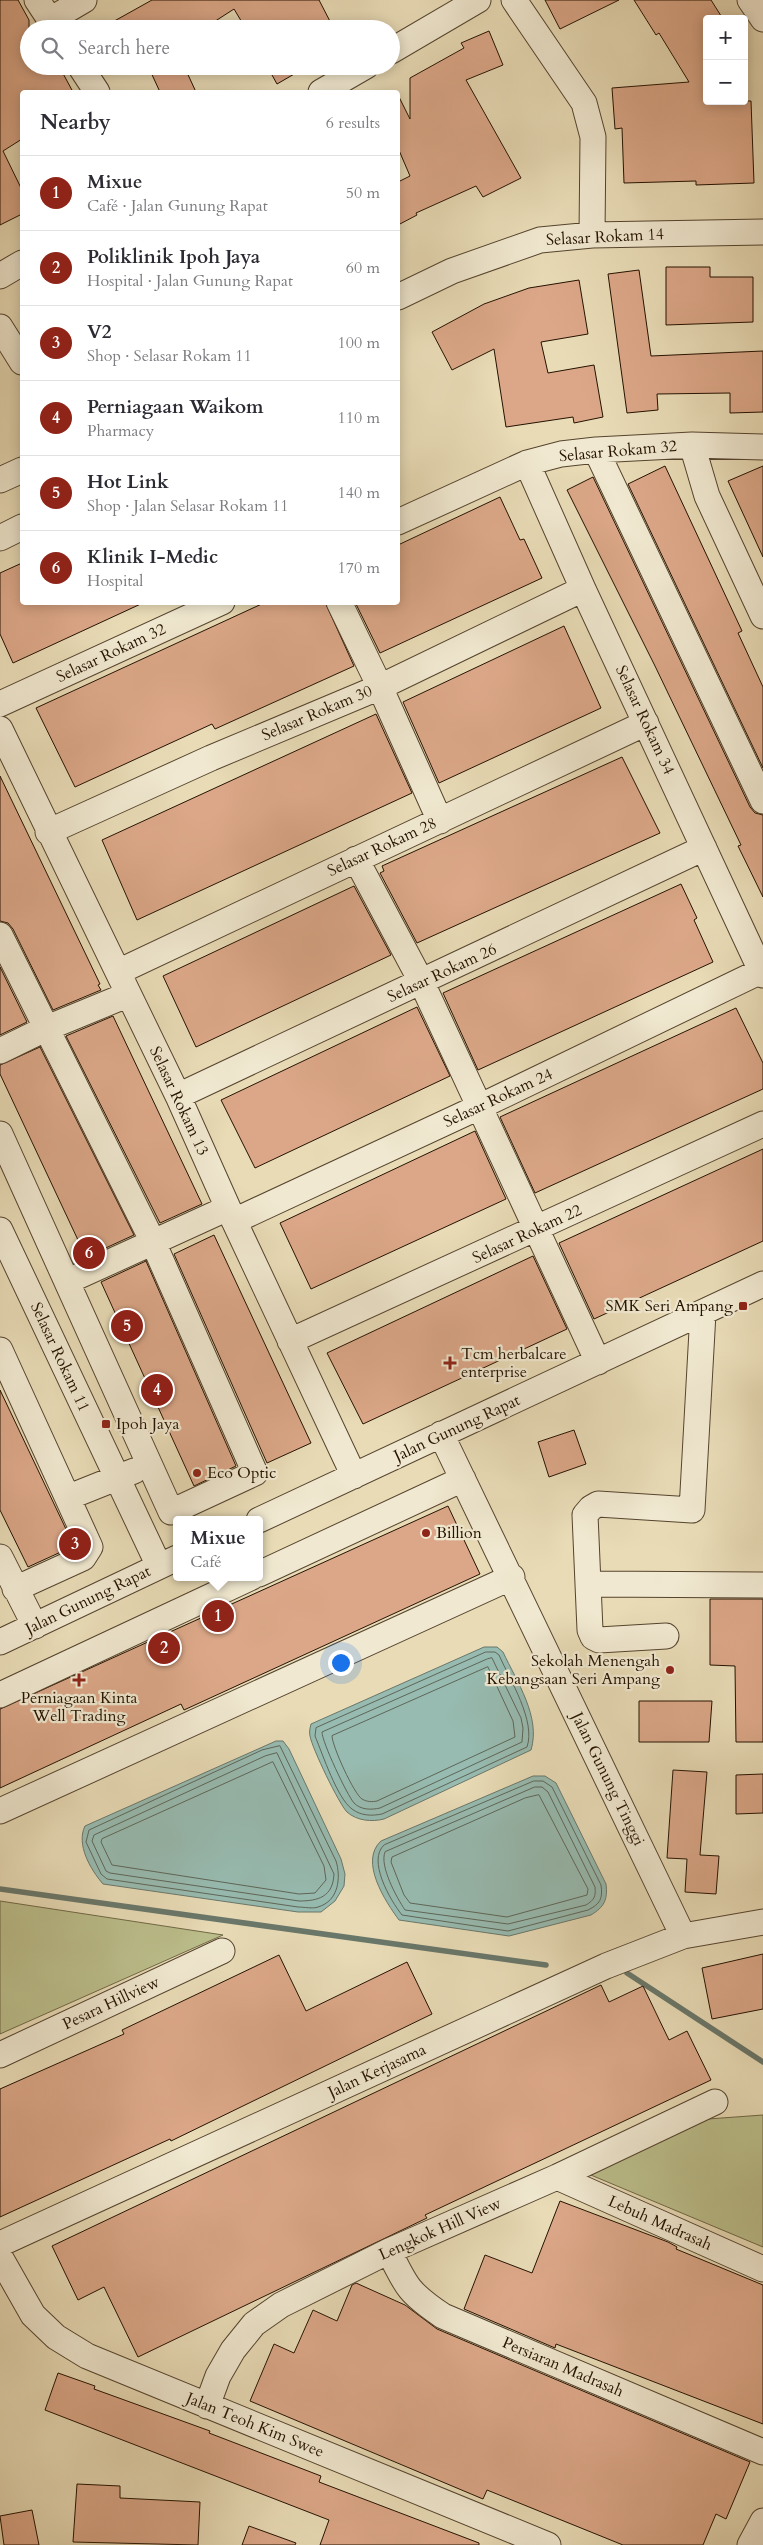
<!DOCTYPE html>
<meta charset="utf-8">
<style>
body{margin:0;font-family:Cardo,serif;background:#f2f2f3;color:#2b2b33}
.controls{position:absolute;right:15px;top:15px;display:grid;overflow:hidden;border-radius:5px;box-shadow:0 2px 12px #0003}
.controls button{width:45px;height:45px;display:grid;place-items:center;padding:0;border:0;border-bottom:1px solid #e1e1e2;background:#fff;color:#2b2b33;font:25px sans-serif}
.you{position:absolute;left:340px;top:1662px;width:18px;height:18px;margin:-12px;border:4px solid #fff;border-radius:50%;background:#1a73e8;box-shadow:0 0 0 8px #1a73e833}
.badge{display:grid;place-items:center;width:32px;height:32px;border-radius:50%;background:#8f2418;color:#fff;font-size:16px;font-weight:700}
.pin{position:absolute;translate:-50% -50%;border:2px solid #fff;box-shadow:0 1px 5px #0006}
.popup{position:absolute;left:173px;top:1516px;width:90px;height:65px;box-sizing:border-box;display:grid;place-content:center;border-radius:5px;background:#fff;filter:drop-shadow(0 1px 4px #0005);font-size:16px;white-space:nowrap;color:#7c7c81}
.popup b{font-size:19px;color:#2b2b33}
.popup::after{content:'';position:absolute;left:50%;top:100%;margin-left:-10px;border:10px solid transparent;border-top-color:#fff}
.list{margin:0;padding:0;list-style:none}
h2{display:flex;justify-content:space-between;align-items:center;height:65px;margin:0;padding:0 20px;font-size:21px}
h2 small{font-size:16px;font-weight:400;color:#7c7c81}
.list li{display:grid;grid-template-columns:32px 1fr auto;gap:15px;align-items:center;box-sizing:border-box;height:75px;padding:0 20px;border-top:1px solid #e1e1e2}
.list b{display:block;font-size:19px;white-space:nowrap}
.list p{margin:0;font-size:16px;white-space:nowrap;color:#7c7c81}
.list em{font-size:16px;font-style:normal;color:#7c7c81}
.icon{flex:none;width:28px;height:28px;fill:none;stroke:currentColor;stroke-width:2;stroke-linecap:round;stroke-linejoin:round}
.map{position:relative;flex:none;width:763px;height:2545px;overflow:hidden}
.search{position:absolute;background:#fff;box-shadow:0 2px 12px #0003;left:20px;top:20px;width:380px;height:55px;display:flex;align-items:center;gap:12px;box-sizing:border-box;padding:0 18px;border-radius:28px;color:#7c7c81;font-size:19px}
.panel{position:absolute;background:#fff;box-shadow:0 2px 12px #0003;left:20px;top:90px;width:380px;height:515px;border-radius:5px}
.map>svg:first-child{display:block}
.green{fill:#bbbe8b;stroke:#706846}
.water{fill:#97bbb1;stroke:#69776a}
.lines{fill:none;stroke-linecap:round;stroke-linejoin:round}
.shore{stroke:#5e6658;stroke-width:1}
.stream{stroke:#69776a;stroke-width:5.5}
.building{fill:#dba788;stroke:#241200}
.minor-casing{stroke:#55442e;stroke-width:27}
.minor{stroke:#f0e8d0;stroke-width:25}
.poi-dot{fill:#8f2418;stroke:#f0e8d0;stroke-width:2}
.labels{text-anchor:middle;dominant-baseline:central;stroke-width:4.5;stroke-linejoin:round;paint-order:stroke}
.street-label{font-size:16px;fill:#241200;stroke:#f0e8d0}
.poi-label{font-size:16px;fill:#241200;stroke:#f0e8d0;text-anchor:start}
</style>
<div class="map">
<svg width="763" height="2545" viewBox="0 0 763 2545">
<rect width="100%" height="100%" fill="#e8dbb6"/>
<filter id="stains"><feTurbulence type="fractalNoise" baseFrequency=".004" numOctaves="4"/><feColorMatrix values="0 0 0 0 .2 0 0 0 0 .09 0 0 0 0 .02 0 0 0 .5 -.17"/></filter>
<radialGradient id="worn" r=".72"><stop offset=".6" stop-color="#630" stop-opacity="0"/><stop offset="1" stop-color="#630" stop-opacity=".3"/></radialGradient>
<path class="green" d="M0 1901 223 1935 0 2034Z
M763 2115V2247L586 2173 708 2119Z"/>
<path class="water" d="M484 1647H497L503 1652C517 1682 541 1717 531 1750L384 1819C372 1822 357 1821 347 1812 339 1804 312 1748 310 1736 309 1732 310 1728 311 1724Z
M276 1741H283L289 1749 341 1859 345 1874 344 1886 335 1901 321 1912H298L103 1884C90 1869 76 1844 85 1826Z
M533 1776H545L556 1783 606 1884C608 1900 604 1907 591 1915L509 1936 399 1920C385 1901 359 1861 381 1841Z"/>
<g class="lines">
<path class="shore" d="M486 1652H495L499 1655C510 1680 536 1721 527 1747L382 1814C372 1816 361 1816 352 1809 337 1798 323 1755 315 1736L316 1728Z
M492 1658 521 1718 523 1728 522 1742 380 1808C371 1810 361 1810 354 1803 347 1795 322 1742 322 1732L487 1659Z
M488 1667 513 1721 515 1737 377 1801C372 1802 367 1802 362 1799 354 1794 332 1746 332 1736Z
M280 1746 336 1861C341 1877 339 1901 318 1907 313 1909 304 1907 298 1907L107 1879 101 1874 86 1842 89 1830 262 1750Z
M277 1753 334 1874C333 1897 318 1901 299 1901L110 1873 106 1871 92 1841 94 1835 265 1756Z
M273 1762 324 1866 326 1880 315 1893 299 1894 112 1865 101 1842 102 1839Z
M534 1781H543L552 1787 601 1885C603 1899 600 1904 588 1910L508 1931 402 1915C390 1900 367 1860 384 1845Z
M535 1787H542L548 1792 595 1887C596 1897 594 1900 586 1905L508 1924 405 1910C397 1898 379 1866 385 1852Z
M539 1795 588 1889 587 1895 507 1917 410 1903 404 1895 391 1862 392 1857 525 1798Z"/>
<path class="stream" d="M0 1889 546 1965
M627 1973 763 2062"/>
</g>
<path class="building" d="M0 0H18L29 20V66H59L73 92H22V139L3 151 22 190V214L0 225Z
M152 0H319L334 29H246L234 9 203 29H100Z
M545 0H619L560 29Z
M634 0H711L723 19H707V101H751L754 183 696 185V181L624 183 622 128 615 129 612 88 689 82 659 33 656 35Z
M489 31 503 65 466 80 521 178 483 197 476 186 416 213 417 215 398 225V182L410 176 398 148V95L410 119V78L464 48 461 43Z
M148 66H184L196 92H160Z
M267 66H308L277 84Z
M666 267H710V277H753V322L666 325Z
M639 270 651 356 763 351V412L730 413V393L657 394 658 410 627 413 608 274Z
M579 280 588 334 541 342 548 373 594 365 603 417 574 423 573 417 506 427 494 349 452 370 432 332 484 304 529 288Z
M665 466 742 631 738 633 763 687V768L628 484Z
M763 466V557L728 481Z
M593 477 750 807 755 813 763 815V897L738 846 741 845 655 666 567 490Z
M500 497 520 540 524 539 542 578 380 653 355 602H398V545Z
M22 563V602H145L13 663 0 634V573Z
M266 602H325L354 666 215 729 212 724 75 787 36 708Z
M564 626 601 708 439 783 403 702Z
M376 714 412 793 137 920 102 840Z
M622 757 660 833 417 943 380 873 384 871 382 866Z
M0 776 100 984 98 985 101 990 53 1010 13 929 8 923 0 921Z
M681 884 697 918 694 920 713 962 478 1070 443 993Z
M354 886 391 955 196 1047 163 976Z
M0 967 27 1022 0 1035Z
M417 1007 450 1076 255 1168 221 1100Z
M736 1008 763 1063V1089L535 1193 500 1117Z
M113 1016 202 1204 160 1223 66 1036Z
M40 1047 134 1235 86 1257 0 1074V1065Z
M475 1131 506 1199 311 1289 280 1223Z
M763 1149V1241L594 1319 559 1243Z
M214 1235 311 1443 267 1463 174 1254Z
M533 1256 567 1329 363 1424 327 1353Z
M146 1261 236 1466 194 1486 101 1282Z
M0 1390 74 1546 28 1567 0 1510Z
M574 1430 586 1464 549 1477 538 1442Z
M448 1506 480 1574 184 1710 181 1704 0 1788V1709Z
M710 1599H763V1742H736L735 1666 710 1665Z
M639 1701H712L709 1742H639Z
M673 1770 707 1772 700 1855 719 1856 716 1894 685 1892 687 1859 667 1858Z
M763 1774V1813L736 1814V1775Z
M763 1954V2009L712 2019 702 1968Z
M279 1955 306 2011 407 1962 432 2014 171 2141 170 2139 0 2217V2089L124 2034 122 2030Z
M601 1985 609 2002 643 1986 669 2040 687 2031 711 2080 425 2215 427 2218 138 2357 104 2287 78 2300 52 2246Z
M560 2201 668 2242 677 2247 676 2249 763 2285V2424L556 2344 555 2348 464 2309 485 2255 532 2273Z
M356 2283 405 2305 437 2329 750 2462 726 2519 716 2514 703 2545H623L487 2490 483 2499 250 2401 274 2344 294 2353 313 2310 337 2321 352 2285Z
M58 2373 95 2386 94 2389 210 2431 209 2433 321 2476 319 2482 479 2543V2545H320L329 2520 45 2410Z
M77 2484 120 2486V2498L200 2502 198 2545 73 2542Z
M32 2510 39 2545H4L0 2516Z
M249 2526 296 2543 295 2545H242Z"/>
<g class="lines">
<g class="minor-casing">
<path id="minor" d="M37 0 56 29
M514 0 584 103 593 137 592 235
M750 0 763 19
M50 20 84 0
M391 51 478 0
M80 66 97 92
M321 92 366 66
M0 276 22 263
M398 297 452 271 540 240 592 235 763 232
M0 327 22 362
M692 445 707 496 763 616
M596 450 763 801
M527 463 583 589 763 975
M0 480 22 470
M398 522 527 463 561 454 596 450 692 445 763 447
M0 538 22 527
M339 602 380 687 440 821
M0 704 222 602
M0 729 178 1096 228 1208 354 1476
M48 832 211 758 380 687 583 589
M356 859 422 983 598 1362
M0 935 153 1242 255 1473 171 1512 0 1134
M118 972 646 723
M0 1051 47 1028 127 995
M178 1096 704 848
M234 1221 479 1107 761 971
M0 1230 159 1566
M68 1281 228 1208
M290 1341 763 1124
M0 1350 90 1547 83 1558 15 1589
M441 1434 683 1936
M69 1497 134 1471
M259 1520 763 1284
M0 1557 35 1626
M259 1574 463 1479
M590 1584 763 1585
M666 1636 599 1640 593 1637 590 1630 585 1515 591 1508 598 1504 692 1510 703 1313
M0 1642 177 1558
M0 1695 252 1577
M0 1811 512 1577
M0 2055 222 1951
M557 2177 763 2269
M0 2244 606 1966 683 1936 763 1922
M389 2251C406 2287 410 2294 443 2316L763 2452
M0 2257 33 2315 56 2337 87 2356 548 2545
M207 2406 218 2376 233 2350 254 2324 281 2305 389 2251 557 2177 715 2102
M750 2545 763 2521"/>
</g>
<use href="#minor" class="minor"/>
</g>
<g class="poi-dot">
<rect x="738" y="1301" width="10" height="10" rx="2.5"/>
<path d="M447.5 1355.5h5v5h5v5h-5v5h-5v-5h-5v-5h5z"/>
<rect x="101" y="1419" width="10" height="10" rx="2.5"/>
<circle cx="197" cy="1473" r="5"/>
<circle cx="426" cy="1533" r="5"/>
<circle cx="670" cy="1670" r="5"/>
<path d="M76.5 1672.5h5v5h5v5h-5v5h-5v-5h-5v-5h5z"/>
</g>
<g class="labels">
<g class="street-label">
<text transform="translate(605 237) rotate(-3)">Selasar Rokam 14</text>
<text transform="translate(618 451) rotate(-5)">Selasar Rokam 32</text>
<text transform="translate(111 653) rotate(-25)">Selasar Rokam 32</text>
<text transform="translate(317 713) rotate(-23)">Selasar Rokam 30</text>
<text transform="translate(645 720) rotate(65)">Selasar Rokam 34</text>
<text transform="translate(382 847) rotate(-25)">Selasar Rokam 28</text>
<text transform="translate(442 973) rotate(-25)">Selasar Rokam 26</text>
<text transform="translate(498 1098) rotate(-25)">Selasar Rokam 24</text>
<text transform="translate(179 1101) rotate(65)">Selasar Rokam 13</text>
<text transform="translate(527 1234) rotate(-25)">Selasar Rokam 22</text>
<text transform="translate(60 1357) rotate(65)">Selasar Rokam 11</text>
<text transform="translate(457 1428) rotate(-25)">Jalan Gunung Rapat</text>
<text transform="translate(88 1600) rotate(-26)">Jalan Gunung Rapat</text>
<text transform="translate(608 1779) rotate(64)">Jalan Gunung Tinggi</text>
<text transform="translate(111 2003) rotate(-25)">Pesara Hillview</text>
<text transform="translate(377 2071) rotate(-25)">Jalan Kerjasama</text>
<text transform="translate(660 2223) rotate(24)">Lebuh Madrasah</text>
<text transform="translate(440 2229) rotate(-24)">Lengkok Hill View</text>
<text transform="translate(563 2367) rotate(23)">Persiaran Madrasah</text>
<text transform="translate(255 2425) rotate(22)">Jalan Teoh Kim Swee</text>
</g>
<g class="poi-label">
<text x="733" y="1306" text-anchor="end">SMK Seri Ampang</text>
<text x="461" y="1354">Tcm herbalcare<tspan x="461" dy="18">enterprise</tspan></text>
<text x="116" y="1424">Ipoh Jaya</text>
<text x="207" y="1473">Eco Optic</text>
<text x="436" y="1533">Billion</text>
<text x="660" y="1661" text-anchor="end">Sekolah Menengah<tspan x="660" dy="18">Kebangsaan Seri Ampang</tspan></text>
<text x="79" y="1698" text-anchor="middle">Perniagaan Kinta<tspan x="79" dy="18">Well Trading</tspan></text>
</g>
</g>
<rect width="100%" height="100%" filter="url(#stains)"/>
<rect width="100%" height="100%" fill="url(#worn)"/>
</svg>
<div class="controls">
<button>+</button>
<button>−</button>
</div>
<div class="you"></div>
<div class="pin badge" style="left:218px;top:1616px">1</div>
<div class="popup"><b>Mixue</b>Café</div>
<div class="pin badge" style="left:164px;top:1648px">2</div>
<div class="pin badge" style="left:75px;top:1544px">3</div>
<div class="pin badge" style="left:157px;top:1390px">4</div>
<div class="pin badge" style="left:127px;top:1326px">5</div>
<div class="pin badge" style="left:89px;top:1253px">6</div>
<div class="search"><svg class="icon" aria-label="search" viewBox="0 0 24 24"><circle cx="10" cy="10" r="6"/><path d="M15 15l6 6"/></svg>Search here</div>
<section class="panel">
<h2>Nearby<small>6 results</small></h2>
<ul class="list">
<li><span class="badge">1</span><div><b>Mixue</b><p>Café · Jalan Gunung Rapat</p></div><em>50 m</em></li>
<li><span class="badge">2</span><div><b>Poliklinik Ipoh Jaya</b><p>Hospital · Jalan Gunung Rapat</p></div><em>60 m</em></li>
<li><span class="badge">3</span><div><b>V2</b><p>Shop · Selasar Rokam 11</p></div><em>100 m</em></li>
<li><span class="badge">4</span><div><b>Perniagaan Waikom</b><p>Pharmacy</p></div><em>110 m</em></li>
<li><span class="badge">5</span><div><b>Hot Link</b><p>Shop · Jalan Selasar Rokam 11</p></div><em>140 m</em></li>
<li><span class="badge">6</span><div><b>Klinik I-Medic</b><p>Hospital</p></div><em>170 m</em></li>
</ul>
</section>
</div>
